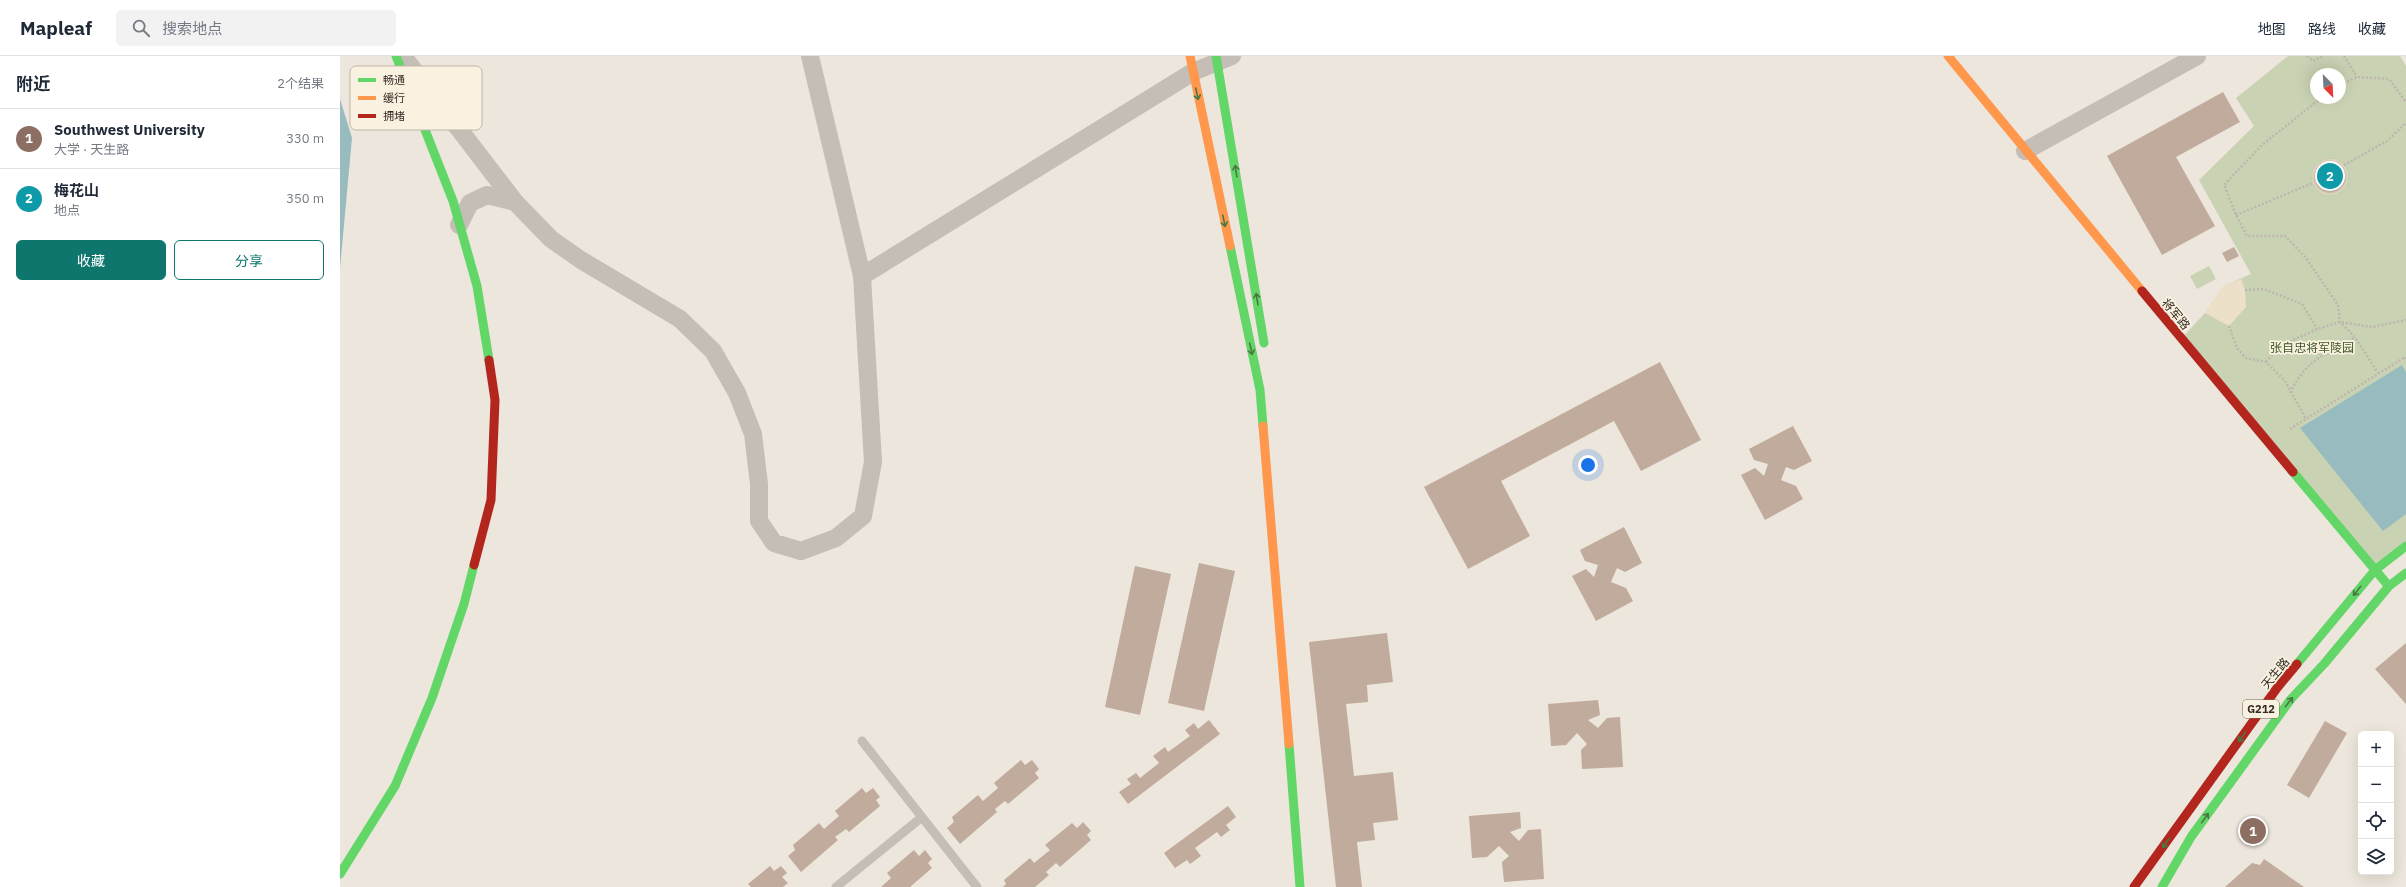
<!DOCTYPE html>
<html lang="zh">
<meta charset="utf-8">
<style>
body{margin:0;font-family:"IBM Plex Sans","Noto Sans SC",sans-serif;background:#f2f2f3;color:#1f2937}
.controls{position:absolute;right:12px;bottom:12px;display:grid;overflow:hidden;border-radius:6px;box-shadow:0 4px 16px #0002}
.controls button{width:36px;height:36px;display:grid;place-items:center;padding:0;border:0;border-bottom:1px solid #e0e1e3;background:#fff;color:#1f2937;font:20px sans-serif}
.compass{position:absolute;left:1970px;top:12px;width:36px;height:36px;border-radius:50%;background:#fff;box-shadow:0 4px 16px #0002;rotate:156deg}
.you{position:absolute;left:1248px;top:409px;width:14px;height:14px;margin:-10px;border:3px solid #fff;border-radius:50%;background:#1a73e8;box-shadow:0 0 0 6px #1a73e833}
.badge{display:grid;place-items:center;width:26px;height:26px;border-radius:50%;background:#0f766e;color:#fff;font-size:13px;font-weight:700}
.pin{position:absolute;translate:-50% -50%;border:2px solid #fff;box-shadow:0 1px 4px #0006}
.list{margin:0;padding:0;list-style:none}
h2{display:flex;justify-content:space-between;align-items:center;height:52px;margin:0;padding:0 16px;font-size:17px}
h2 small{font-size:13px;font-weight:400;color:#747a83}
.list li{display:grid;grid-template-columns:26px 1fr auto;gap:12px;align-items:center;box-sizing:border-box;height:60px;padding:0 16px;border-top:1px solid #e0e1e3}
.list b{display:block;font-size:15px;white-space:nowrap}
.list p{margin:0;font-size:13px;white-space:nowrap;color:#747a83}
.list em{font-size:13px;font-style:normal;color:#747a83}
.actions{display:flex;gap:8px;padding:12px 16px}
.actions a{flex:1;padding:9px 0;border:1px solid #0f766e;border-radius:6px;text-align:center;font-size:14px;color:#0f766e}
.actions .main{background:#0f766e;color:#fff}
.icon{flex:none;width:22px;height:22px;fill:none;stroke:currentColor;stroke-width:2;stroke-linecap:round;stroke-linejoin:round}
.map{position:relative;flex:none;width:2066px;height:831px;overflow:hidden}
header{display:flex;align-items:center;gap:24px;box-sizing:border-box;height:56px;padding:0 20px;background:#fff;border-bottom:1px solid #e0e1e3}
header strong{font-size:19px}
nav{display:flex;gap:22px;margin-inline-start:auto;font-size:14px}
.search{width:280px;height:36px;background:#f2f2f3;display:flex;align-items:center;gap:10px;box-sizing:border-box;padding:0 14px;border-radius:6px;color:#747a83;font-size:15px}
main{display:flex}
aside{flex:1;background:#fff}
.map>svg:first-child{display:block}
.green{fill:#cad2b4;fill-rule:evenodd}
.plaza{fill:#ece0c9}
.water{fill:#97bbbf}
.building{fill:#c1ab9c}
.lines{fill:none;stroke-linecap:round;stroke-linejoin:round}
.path{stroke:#bdb6ae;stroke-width:2.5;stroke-dasharray:2 2;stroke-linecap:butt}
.lane{stroke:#c4beb6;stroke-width:9}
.street{stroke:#c4beb6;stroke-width:18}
.fast{stroke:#63d668;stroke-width:9}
.slow{stroke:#ff974d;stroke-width:9}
.jam{stroke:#b3261e;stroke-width:9}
.oneway{stroke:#4a7843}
.labels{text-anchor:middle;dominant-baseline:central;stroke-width:3.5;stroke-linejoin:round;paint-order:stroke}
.shield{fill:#faf2e1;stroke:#70675d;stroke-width:1}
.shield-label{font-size:11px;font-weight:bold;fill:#352b24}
.street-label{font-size:12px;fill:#352b24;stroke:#faf2e1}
.park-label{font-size:12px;fill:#3e5526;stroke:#faf2e1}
.key{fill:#faf2e1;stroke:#bfb6a8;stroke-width:1}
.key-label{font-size:11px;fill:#352b24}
</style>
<header>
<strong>Mapleaf</strong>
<div class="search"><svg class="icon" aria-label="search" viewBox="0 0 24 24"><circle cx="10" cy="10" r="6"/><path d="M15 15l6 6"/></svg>搜索地点</div>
<nav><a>地图</a><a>路线</a><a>收藏</a></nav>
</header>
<main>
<aside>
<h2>附近<small>2个结果</small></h2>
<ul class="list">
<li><span class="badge" style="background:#8d6e63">1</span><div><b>Southwest University</b><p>大学 · 天生路</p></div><em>330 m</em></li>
<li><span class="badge" style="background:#0f9aa8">2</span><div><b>梅花山</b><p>地点</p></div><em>350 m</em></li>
</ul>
<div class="actions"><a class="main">收藏</a><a>分享</a></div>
</aside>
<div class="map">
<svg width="2066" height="831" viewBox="0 0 2066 831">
<rect width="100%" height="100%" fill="#ece6dc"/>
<path class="green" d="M1948 0H2060L2066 10V489L2035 514 1841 283 1865 257 1884 230 1911 218 1859 124 1914 70 1896 42ZM1976 18H2000V42H1976Z
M1869 210 1876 223 1857 233 1850 220Z"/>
<path class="plaza" d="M1972 121a18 18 0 1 1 36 0a18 18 0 1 1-36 0Z
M1901 223 1905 234 1906 251 1889 270 1865 257 1884 230Z"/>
<path class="water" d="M0 43 12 82 0 212Z
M2062 309 2066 316V458L2043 475 1960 372Z"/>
<path class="building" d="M1883 36 1900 66 1836 101 1875 170 1822 199 1767 100Z
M1894 191 1899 200 1887 206 1882 197Z
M1320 306 1361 384 1301 415 1274 365 1161 425 1190 480 1128 513 1084 431Z
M1453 370 1472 405 1454 414 1446 411 1441 424 1456 430 1463 443 1425 464 1401 419 1415 412 1424 420 1428 408 1414 404 1409 393Z
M1284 471 1302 507 1285 516 1277 512 1271 526 1286 532 1293 545 1256 565 1232 520 1246 513 1254 521 1258 509 1245 505 1240 494Z
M859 507 895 515 864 655 828 647Z
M795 510 831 518 800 659 765 651Z
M1047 577 1053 626 1027 629 1028 646 1006 648 1014 720 1053 716 1058 764 1033 767 1035 784 1017 786 1022 831H996L969 586Z
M2066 587V648L2035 613Z
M1258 644 1260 659 1248 664 1258 672 1267 662 1280 661 1283 711 1242 713 1241 694 1247 688 1237 677 1226 689 1211 690 1208 648Z
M869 664 880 678 788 748 779 736 791 728 787 723 796 717 800 722 819 707 813 700 825 691 828 696 850 680 845 674 854 667 858 673Z
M1985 665 2007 677 1969 742 1947 729Z
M681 704 685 709 692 704 699 713 695 717 699 722 668 748 665 745 655 753 657 756 620 788 607 772 614 766 612 761 638 739 643 745 658 732 654 727Z
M522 732 526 737 533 732 540 741 536 744 540 750 509 776 506 773 495 781 498 784 461 816 448 800 455 794 453 789 479 767 484 773 499 760 495 755Z
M888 750 896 761 886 769 890 774 881 781 877 776 855 792 861 800 850 808 847 804 835 812 824 797Z
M1180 756 1181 772 1170 776 1179 785 1188 774 1201 773 1204 823 1164 826 1162 806 1169 800 1159 790 1147 801 1132 802 1129 760Z
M743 766 751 775 747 779 751 784 720 811 716 807 706 816 709 819 695 831H663L666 828 664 824 690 802 694 807 710 794 705 789 732 767 737 772Z
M574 794 579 800 585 794 592 803 588 807 592 812 570 831H541L551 822 547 817Z
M1924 803 1964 831H1885L1912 807 1920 809Z
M430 810 434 815 441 810 447 817 442 821 448 827 443 831H411L408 828Z"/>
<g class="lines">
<path class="path" d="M1967 0 1973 5 1983 0
M2004 0 2017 21
M2000 29 2017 21 2049 23 2066 46
M1981 42 1921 90 1884 129 1896 159 1907 180H1945L1966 202 1998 249 2000 266 2015 281 2038 317
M2004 109 2047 85 2066 67
M1896 159 1973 127
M1905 234 1924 233 1962 248 1977 273
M1889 270 1897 292 1906 302 1926 306 1945 325 1966 363
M1926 306 1940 290 1977 273 2000 266 2032 271 2066 264
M1950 337C1967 302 1984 300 2015 281
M1950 373 2065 301 2066 303"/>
<path class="lane" d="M522 685 637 831
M496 831 582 761"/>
<path class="street" d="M63 0 175 146 211 183 241 204 340 263 373 295 397 337 413 378 419 428V465L434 487 461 495 496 482 523 460 533 406 522 220 470 0
M1685 95 1857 0
M119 169 130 147 147 139 175 146
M522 220 853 16 892 0"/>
<path class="fast" d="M56 0 113 145 137 230 149 304
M876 0 924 287
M890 190 920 334 923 370
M1953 416 2047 528
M1957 608 2035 514 2066 490
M949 688 960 831
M0 818 55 730 92 642 124 548 134 509
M1822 831 1851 781 1951 643 1984 608 2049 530 2066 517"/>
<path class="slow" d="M850 0 890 190
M1608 0 1802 235
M923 370 949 688"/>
<path class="jam" d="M1802 235 1953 416
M134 509 151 444 155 344 149 304
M1794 831 1937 632 1957 608"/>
</g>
<defs><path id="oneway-shaft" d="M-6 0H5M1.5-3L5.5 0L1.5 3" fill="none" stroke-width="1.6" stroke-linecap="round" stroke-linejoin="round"/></defs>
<g class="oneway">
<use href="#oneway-shaft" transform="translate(857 38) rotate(78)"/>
<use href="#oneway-shaft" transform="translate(896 115) rotate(-99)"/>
<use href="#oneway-shaft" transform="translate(884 165) rotate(78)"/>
<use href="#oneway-shaft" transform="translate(917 243) rotate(-99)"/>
<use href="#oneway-shaft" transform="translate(911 293) rotate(78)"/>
<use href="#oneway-shaft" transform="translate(2017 535) rotate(129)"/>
<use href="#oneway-shaft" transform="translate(1949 646) rotate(-52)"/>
<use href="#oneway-shaft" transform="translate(1902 681) rotate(126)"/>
<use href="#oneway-shaft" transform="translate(1865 762) rotate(-54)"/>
<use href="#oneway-shaft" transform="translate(1826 787) rotate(126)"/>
</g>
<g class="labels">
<rect class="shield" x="1903" y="644" width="36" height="18" rx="3"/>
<g class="shield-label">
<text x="1921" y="653">G212</text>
</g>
<g class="street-label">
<text transform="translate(1836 258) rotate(50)">将军路</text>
<text transform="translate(1935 617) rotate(-50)">天生路</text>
</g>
<g class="park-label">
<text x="1972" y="291">张自忠将军陵园</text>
</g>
</g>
<rect x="10" y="10" width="132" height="64" rx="6" class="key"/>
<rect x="18" y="22" width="18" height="4" fill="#63d668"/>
<rect x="18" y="40" width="18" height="4" fill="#ff974d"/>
<rect x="18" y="58" width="18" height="4" fill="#b3261e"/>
<g class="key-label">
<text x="43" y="28">畅通</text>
<text x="43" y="46">缓行</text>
<text x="43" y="64">拥堵</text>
</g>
</svg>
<div class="controls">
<button>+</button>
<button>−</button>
<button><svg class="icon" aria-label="locate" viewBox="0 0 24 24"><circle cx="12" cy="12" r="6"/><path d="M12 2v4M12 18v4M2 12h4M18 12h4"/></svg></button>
<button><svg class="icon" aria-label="layers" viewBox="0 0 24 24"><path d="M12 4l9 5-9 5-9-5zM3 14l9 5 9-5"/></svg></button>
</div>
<svg class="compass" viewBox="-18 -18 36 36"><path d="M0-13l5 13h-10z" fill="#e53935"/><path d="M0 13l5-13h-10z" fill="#747a83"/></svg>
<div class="you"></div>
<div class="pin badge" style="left:1913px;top:775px;background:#8d6e63">1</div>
<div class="pin badge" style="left:1990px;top:120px;background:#0f9aa8">2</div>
</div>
</main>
